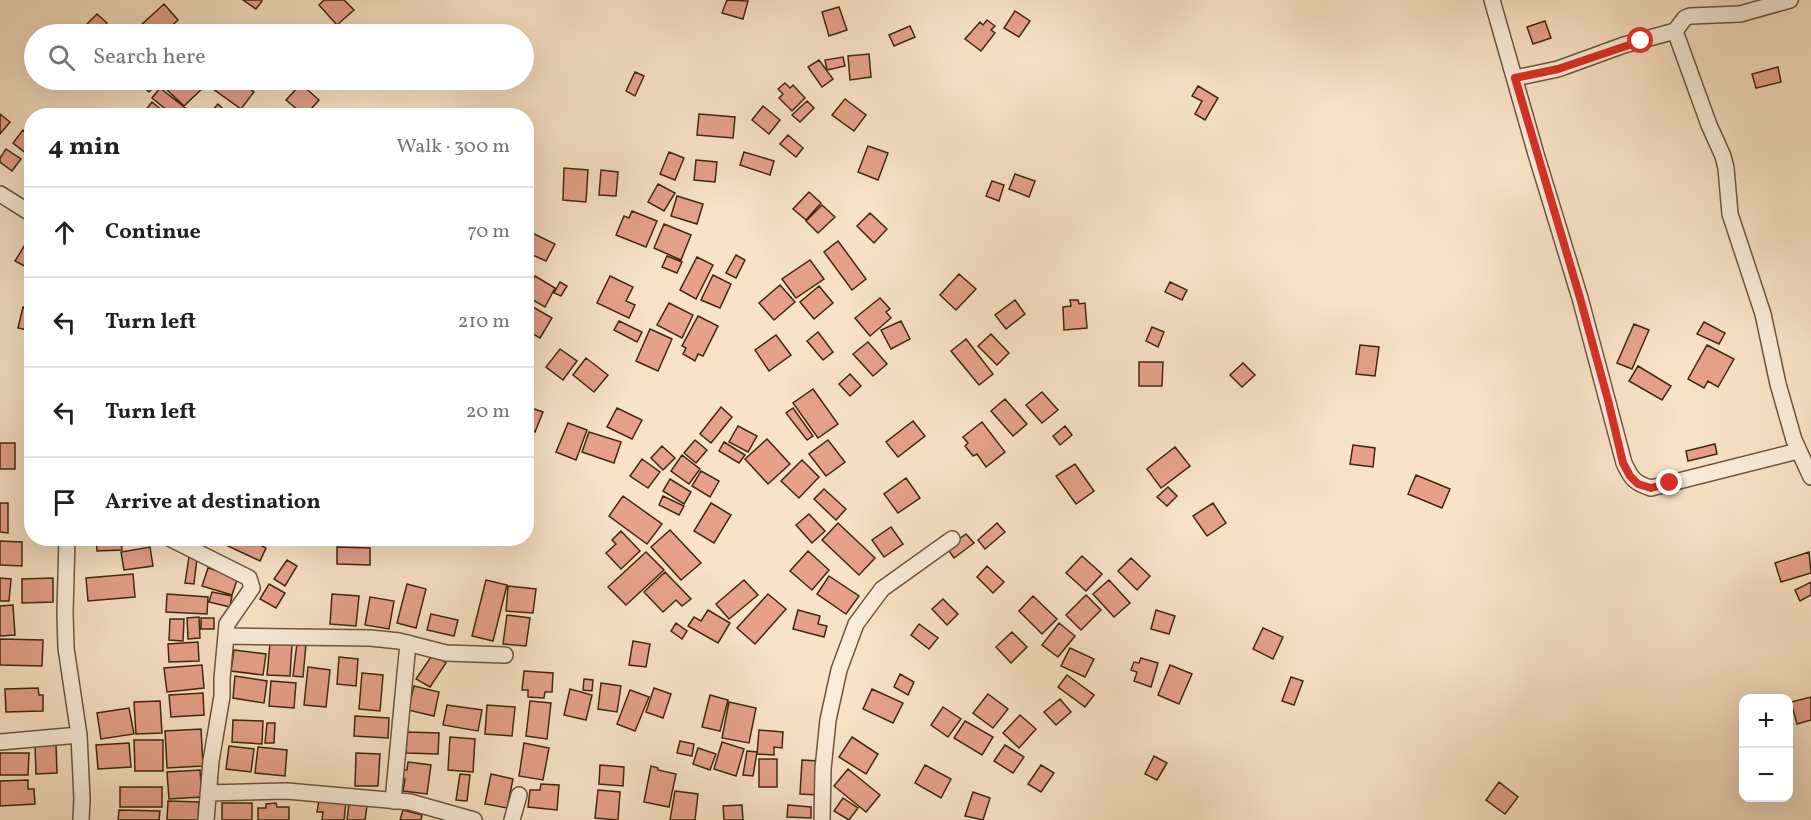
<!DOCTYPE html>
<meta charset="utf-8">
<style>
body{margin:0;font-family:Vollkorn,serif;background:#f6f6f6;color:#202124}
.controls{position:absolute;right:18px;bottom:18px;display:grid;overflow:hidden;border-radius:12px;box-shadow:0 6px 24px #0002}
.controls button{width:54px;height:54px;display:grid;place-items:center;padding:0;border:0;border-bottom:2px solid #e0e0e0;background:#fff;color:#202124;font:30px sans-serif}
.stop{position:absolute;width:18px;height:18px;margin:-14px;border:4px solid #d93025;border-radius:50%;background:#fff}
.stop.end{background:#d93025;border-color:#fff;box-shadow:0 2px 6px #0008}
.list{margin:0;padding:0;list-style:none}
h2{display:flex;justify-content:space-between;align-items:center;height:78px;margin:0;padding:0 24px;font-size:26px}
h2 small{font-size:20px;font-weight:400;color:#757577}
.list li{display:grid;grid-template-columns:39px 1fr auto;gap:18px;align-items:center;box-sizing:border-box;height:90px;padding:0 24px;border-top:2px solid #e0e0e0}
.list b{display:block;font-size:22px;white-space:nowrap}
.list em{font-size:20px;font-style:normal;color:#757577}
.icon{flex:none;width:33px;height:33px;fill:none;stroke:currentColor;stroke-width:2;stroke-linecap:round;stroke-linejoin:round}
.map{position:relative;flex:none;width:1811px;height:820px;overflow:hidden}
.search{position:absolute;background:#fff;box-shadow:0 6px 24px #0002;left:24px;top:24px;width:510px;height:66px;display:flex;align-items:center;gap:15px;box-sizing:border-box;padding:0 21px;border-radius:33px;color:#757577;font-size:22px}
.panel{position:absolute;background:#fff;box-shadow:0 6px 24px #0002;left:24px;top:108px;width:510px;height:438px;border-radius:24px}
.map>svg:first-child{display:block}
.building{fill:#e7a18b;stroke:#41280e;stroke-width:1.5}
.lines{fill:none;stroke-linecap:round;stroke-linejoin:round}
.minor-casing{stroke:#6f573c;stroke-width:18}
.minor{stroke:#faedda;stroke-width:15}
.route{stroke:#d93025;stroke-width:8}
</style>
<div class="map">
<svg width="1811" height="820" viewBox="0 0 1811 820">
<rect width="100%" height="100%" fill="#f8e3c6"/>
<filter id="stains"><feTurbulence type="fractalNoise" baseFrequency=".00333" numOctaves="4"/><feColorMatrix values="0 0 0 0 .2 0 0 0 0 .09 0 0 0 0 .02 0 0 0 .5 -.17"/></filter>
<radialGradient id="worn" r=".72"><stop offset=".6" stop-color="#630" stop-opacity="0"/><stop offset="1" stop-color="#630" stop-opacity=".3"/></radialGradient>
<path class="building" d="M243 0H261L262 1 256 9Z
M324 0H344L354 10 337 25 319 5Z
M727 0 748 1 743 19 722 13Z
M164 4 178 20 163 34H148L140 26Z
M839 7 847 30 829 36 822 12Z
M1015 11 1030 21 1019 37 1004 28Z
M97 14 107 23 96 34H90L83 28Z
M987 20 995 26 991 30 995 33 981 51 965 39 980 22 983 25Z
M1545 21 1551 38 1533 44 1527 27Z
M910 26 915 37 894 46 889 35Z
M869 54 871 77 850 80 848 56Z
M843 57 845 66 827 70 825 60Z
M819 60 833 79 822 87 808 67Z
M1778 67 1781 82 1756 88 1752 74Z
M635 72 644 76 635 96 626 91Z
M136 80H161L149 92Z
M170 80H206L209 82 184 106 163 86Z
M214 80H237L254 92 241 109 209 86Z
M785 83 790 88 793 85 805 98 792 111 779 98 783 94 778 89Z
M301 84 319 100 305 116 286 100Z
M1198 86 1218 98 1205 120 1195 114 1202 101 1192 96Z
M160 88 188 110 184 116H174L152 98Z
M845 99 866 115 854 131 832 115Z
M807 101 814 108 800 122 792 115Z
M152 102 169 116H141Z
M218 104 230 116H207Z
M763 106 780 120 769 134 752 120Z
M0 114 10 122 0 134Z
M699 114 735 117 733 138 697 135Z
M23 130 32 137V158L13 143Z
M788 135 803 148 796 157 780 144Z
M868 146 888 153 878 180 858 172Z
M6 149 21 159 12 171 0 162V158Z
M669 152 684 158 675 180 660 174Z
M744 152 774 161 770 175 740 165Z
M696 160 717 162 715 182 694 180Z
M564 168 588 170 586 202 563 200Z
M601 170 618 172 616 196 599 195Z
M1015 174 1035 181 1029 197 1009 189Z
M992 181 1004 185 999 201 986 196Z
M658 184 675 193 664 211 648 202Z
M809 192 821 203 806 220 793 209Z
M677 196 703 204 697 224 671 216Z
M822 205 835 217 818 233 806 221Z
M632 211 657 221 646 247 616 235 624 216 629 218Z
M870 213 887 229 874 243 857 226Z
M664 224 691 235 681 260 654 248Z
M526 230 555 244 546 261 526 252Z
M838 241 866 279 852 290 824 252Z
M26 243 32 247V270L15 261Z
M736 255 745 260 736 278 726 273Z
M667 256 682 262 677 273 662 267Z
M697 257 713 265 696 299 680 290Z
M810 260 824 279 796 298 782 279Z
M959 274 976 289 956 310 940 295Z
M713 275 731 284 720 308 701 300Z
M535 276 555 288 545 307 526 296V290Z
M610 276 633 287 626 301 635 305 629 318 597 303Z
M560 282 567 286 561 296 554 293Z
M1170 282 1187 290 1182 300 1165 292Z
M780 285 795 302 774 320 759 303Z
M819 286 833 303 814 319 800 302Z
M880 298 890 309 886 312 891 318 870 336 855 318Z
M1015 300 1025 314 1006 329 995 315Z
M1070 300H1078L1079 304 1085 303 1087 328 1064 330 1063 307 1071 306Z
M526 303 552 318 540 338 526 330Z
M669 303 693 315 682 338 657 325Z
M23 307 32 310V331L18 328Z
M698 316 718 326 703 356 698 354 695 361 683 354 686 348 682 346Z
M619 321 642 332 637 342 614 330Z
M901 321 910 339 891 349 881 330Z
M1704 322 1725 333 1719 344 1697 334Z
M1634 324 1649 330 1632 369 1617 363Z
M1152 327 1164 332 1158 347 1146 341Z
M650 329 672 339 658 371 636 361Z
M818 332 833 352 823 360 807 341Z
M991 334 1009 353 997 365 978 346Z
M776 335 791 355 769 371 755 350Z
M966 339 993 374 979 385 951 351Z
M868 342 887 364 873 376 853 354Z
M1360 345 1379 347 1375 376 1356 374Z
M1707 345 1734 359 1718 387 1708 381 1704 388 1688 379Z
M560 349 577 361 563 380 546 367Z
M586 358 608 375 594 392 573 375Z
M1139 362H1163L1162 386H1139Z
M1243 363 1255 375 1242 387 1230 375Z
M1638 366 1671 386 1662 400 1629 381Z
M850 374 861 386 850 396 839 384Z
M813 389 838 424 818 438 793 403Z
M1042 392 1058 410 1042 423 1026 405Z
M1005 399 1027 424 1013 436 991 411Z
M526 406 543 412 535 432 526 428Z
M721 407 732 417 711 443 700 434Z
M617 408 642 420 632 439 607 427Z
M793 408 813 436 807 440 786 413Z
M913 421 925 436 898 457 886 442Z
M982 422 1005 452 986 467 977 454 973 456 965 446 968 443 963 437Z
M568 423 587 430 576 460 556 452Z
M738 426 757 436 748 452 729 442Z
M1065 426 1072 435 1060 445 1053 436Z
M589 432 621 442 614 463 582 452Z
M767 439 790 464 768 484 745 459Z
M695 440 707 450 696 463 684 453Z
M828 440 845 462 826 476 809 454Z
M724 442 745 455 739 463 719 451Z
M0 443H15V469H0Z
M1715 444 1717 454 1688 461 1686 451Z
M1353 445 1375 448 1373 467 1350 464Z
M662 446 675 458 663 470 651 458Z
M1175 447 1190 466 1161 488 1147 469Z
M682 455 700 469 689 484 671 471Z
M642 459 660 472 648 488 630 476Z
M802 460 819 477 799 498 781 481Z
M1075 464 1094 491 1076 504 1056 476Z
M701 471 719 481 710 497 692 486Z
M1416 475 1450 489 1442 508 1408 494Z
M906 478 920 498 898 513 884 494Z
M670 479 691 492 684 504 663 491Z
M1168 487 1177 496 1167 506 1157 497Z
M824 489 846 509 836 520 814 499Z
M623 496 662 524 647 544 609 516Z
M663 496 684 506 679 515 659 505Z
M0 503H8V533L0 532Z
M711 503 731 515 714 543 694 531Z
M1213 503 1226 523 1207 536 1193 516Z
M809 514 825 531 812 543 796 525Z
M838 523 875 558 859 575 822 540Z
M997 523 1005 532 985 549 978 540Z
M891 527 903 544 884 557 872 540Z
M670 530 701 563 681 580 651 547Z
M621 531 640 551 621 569 606 553 616 544 612 540Z
M966 534 974 543 954 558 947 548Z
M96 538H121L122 550 97 551Z
M216 538H259L262 540 260 545 266 548 260 561 215 540Z
M0 541 22 542V566L0 565Z
M150 547 153 566 124 570 121 552Z
M337 547 370 548V565L337 564Z
M808 551 829 570 812 590 790 571Z
M646 552 664 570 626 605 608 587Z
M1809 552 1811 573 1781 582 1775 563Z
M1082 556 1102 574 1086 591 1066 573Z
M189 557 197 558 194 584 185 583Z
M1131 558 1150 576 1137 590 1118 571Z
M287 560 297 566 285 586 274 579Z
M987 566 1004 582 993 593 977 577Z
M208 568 238 577 232 595 202 586Z
M665 572 691 599 682 606 676 600 663 612 644 592Z
M133 574 135 597 88 601 86 578Z
M829 576 859 596 846 614 817 594Z
M0 578 11 579 9 601H0Z
M53 578V602L22 603V579Z
M486 580 507 585 493 641 472 636Z
M744 580 758 595 729 619 716 604Z
M1109 580 1130 603 1114 617 1093 594Z
M1811 582V595L1800 601 1795 590Z
M269 584 285 593 276 608 260 599Z
M407 584 426 589 416 628 397 623Z
M508 586 536 589 533 613 506 611Z
M212 592 232 596 230 607 209 602Z
M167 594 208 597 207 614 166 612Z
M332 594 359 596 356 626 330 624Z
M768 594 786 609 755 644 737 628Z
M1086 595 1101 610 1081 630 1066 615Z
M1033 596 1057 619 1042 634 1019 611Z
M370 597 394 601 389 629 365 625Z
M943 599 958 614 947 625 932 609Z
M13 605 15 635 0 636V606Z
M708 610 730 623 718 643 688 626 694 617 701 621Z
M798 610 820 616 818 624 827 626 824 637 793 629Z
M1156 610 1175 616 1169 634 1151 629Z
M431 614 458 620 454 636 427 630Z
M507 615 530 618 526 646 503 644Z
M199 617 200 638 188 639 187 618Z
M201 618H214V629H201Z
M170 619H184L183 641 169 640Z
M676 623 687 631 682 639 671 631Z
M1059 623 1075 636 1058 657 1042 645Z
M919 624 938 638 929 649 911 635Z
M1263 628 1283 637 1273 659 1253 649Z
M1012 632 1027 647 1011 663 996 647Z
M0 639 43 640 42 666 0 665Z
M633 641 650 644 646 667 629 665Z
M198 642 199 661 169 662 168 644Z
M270 643 292 645 290 676 267 675Z
M297 643 306 644 303 677 293 676Z
M1070 648 1094 659 1085 677 1061 666Z
M234 650 266 654 263 675 231 671Z
M433 654 446 663 430 687 416 679Z
M339 657 358 659 356 686 337 684Z
M1141 658 1158 663 1151 687 1134 681 1137 672 1131 670 1134 662 1139 663Z
M202 665 204 688 167 692 164 668Z
M1170 665 1192 674 1179 704 1158 695Z
M308 667 330 670 326 707 304 705Z
M524 671 553 673 552 692H545L544 698 528 697V690H522Z
M362 673 383 675 380 711 359 709Z
M900 674 914 682 908 695 894 687Z
M1067 675 1094 695 1085 707 1058 687Z
M235 676 267 681 264 703 233 698Z
M1291 677 1303 681 1294 705 1282 701Z
M584 679 593 680 592 691 583 690Z
M271 681 296 683 294 708 269 706Z
M601 683 621 686 617 712 598 709Z
M414 686 439 692 434 716 408 710Z
M38 688 39 695H43V711L6 712 5 689Z
M654 688 671 694 663 718 646 712Z
M570 689 592 695 586 720 564 715Z
M872 689 903 703 893 723 863 709Z
M630 690 649 697 635 731 617 724Z
M203 693 204 715 171 717 169 695Z
M988 694 1008 709 993 728 973 713Z
M710 695 728 700 720 731 702 727Z
M1811 697V720L1797 724 1791 702Z
M1060 699 1071 712 1056 725 1044 712Z
M160 701 162 733 136 734 134 702Z
M530 701 551 703 547 739 526 736Z
M729 702 756 708 749 743 722 738Z
M447 705 482 710 478 731 443 725Z
M487 705 515 707 512 736 485 734Z
M943 707 961 719 948 737 931 725Z
M129 708 134 734 101 739 97 713Z
M1020 715 1036 729 1019 748 1003 733Z
M355 716 389 718 388 738 354 736Z
M233 720 263 721 262 744 232 742Z
M965 721 993 737 982 755 954 738Z
M267 723H275L274 743H265Z
M201 729 203 766 167 768 165 731Z
M759 730 783 732 782 748 774 747V755L757 754Z
M407 732 439 733 438 754 406 753Z
M450 737 475 739 473 772 448 770Z
M852 737 878 754 866 774 839 757Z
M134 740H163V771H135Z
M680 741 694 744 692 756 677 753Z
M722 742 744 749 736 776 714 769Z
M129 743 131 767 98 769 96 745Z
M524 743 549 748 543 780 519 776Z
M56 744 57 773 36 774 35 745Z
M1005 745 1024 757 1013 773 994 761Z
M229 746 254 749 251 772 226 769Z
M258 747 287 750 285 776 255 773Z
M698 748 716 754 710 770 693 764Z
M747 751 757 752 753 776 743 775Z
M0 753H29L28 775H0Z
M356 753 380 754 378 786H355Z
M1154 756 1167 763 1157 780 1145 774Z
M759 759H777V787H759Z
M802 760 820 761 818 795 800 794Z
M408 762 431 765 427 794 403 791 405 779 400 778 401 769 407 770Z
M600 765 624 767 623 786 599 784Z
M925 765 951 779 941 798 915 783Z
M1041 765 1054 773 1041 792 1028 784Z
M651 766 658 768V770L676 774 669 807 644 802Z
M848 769 880 795 866 812 834 786Z
M200 770 202 797 169 799 167 772Z
M460 774 470 775 467 801 456 800Z
M491 774 513 779 507 808 485 804Z
M28 780V789H34L35 804 0 806V781Z
M1499 782 1518 797 1505 814 1486 800Z
M541 784 559 785 557 810 528 807 530 790H540Z
M120 787H162V807H120Z
M598 790 620 792 618 820 595 818Z
M675 791 698 794 695 820H670Z
M973 792 990 798 983 820 965 816Z
M843 798 858 808 849 820 834 811Z
M319 800 346 802 344 820H322L323 812H317Z
M168 801 199 802 198 820H167Z
M222 803H252V820H222Z
M276 803 277 807H289V820H258V808H266V804Z
M349 804 367 806 365 820H347Z
M742 805 743 820H724L723 806Z
M788 805 811 807V818L787 817Z
M119 810 160 811 159 820H118Z
M403 810 422 815 421 820H400Z"/>
<g class="lines">
<g class="minor-casing">
<path id="minor" d="M1492 0 1536 154 1580 298 1624 463C1631 478 1634 483 1651 488L1798 451
M1675 31 1709 125 1723 156 1726 168 1730 214 1763 314 1778 384 1794 440 1811 477
M1515 78 1558 69 1624 45 1675 31 1685 18 1690 16 1740 14 1790 0
M0 194 32 214
M67 538 65 613 66 648 79 735 82 799 81 820
M169 538 249 578 252 588 227 624 222 679V696L211 761 206 820
M226 636 370 638 399 641 446 653 505 655
M0 742 79 735
M208 793 287 791 410 802 474 820
M393 801 408 643
M512 820 519 795
M822 820 823 769 828 720 839 670 856 624 882 589 952 539"/>
</g>
<use href="#minor" class="minor"/>
</g>
<g class="lines">
<path class="route" d="M1641 41 1558 69 1515 78 1580 298 1608 400 1623 463 1630 476 1638 484 1651 488 1670 483"/>
</g>
<rect width="100%" height="100%" filter="url(#stains)"/>
<rect width="100%" height="100%" fill="url(#worn)"/>
</svg>
<div class="controls">
<button>+</button>
<button>−</button>
</div>
<div class="stop" style="left:1641px;top:41px"></div>
<div class="stop end" style="left:1670px;top:483px"></div>
<div class="search"><svg class="icon" aria-label="search" viewBox="0 0 24 24"><circle cx="10" cy="10" r="6"/><path d="M15 15l6 6"/></svg>Search here</div>
<section class="panel">
<h2>4 min<small>Walk · 300 m</small></h2>
<ul class="list">
<li><svg class="icon" aria-label="ahead" viewBox="0 0 24 24"><path d="M12 20V5M6 11l6-6 6 6"/></svg><div><b>Continue</b></div><em>70 m</em></li>
<li><svg class="icon" aria-label="left" viewBox="0 0 24 24"><path d="M17 20v-9H6M10 6l-5 5 5 5"/></svg><div><b>Turn left</b></div><em>210 m</em></li>
<li><svg class="icon" aria-label="left" viewBox="0 0 24 24"><path d="M17 20v-9H6M10 6l-5 5 5 5"/></svg><div><b>Turn left</b></div><em>20 m</em></li>
<li><svg class="icon" aria-label="arrive" viewBox="0 0 24 24"><path d="M6 21V4h12l-3 4 3 4H6"/></svg><div><b>Arrive at destination</b></div></li>
</ul>
</section>
</div>
